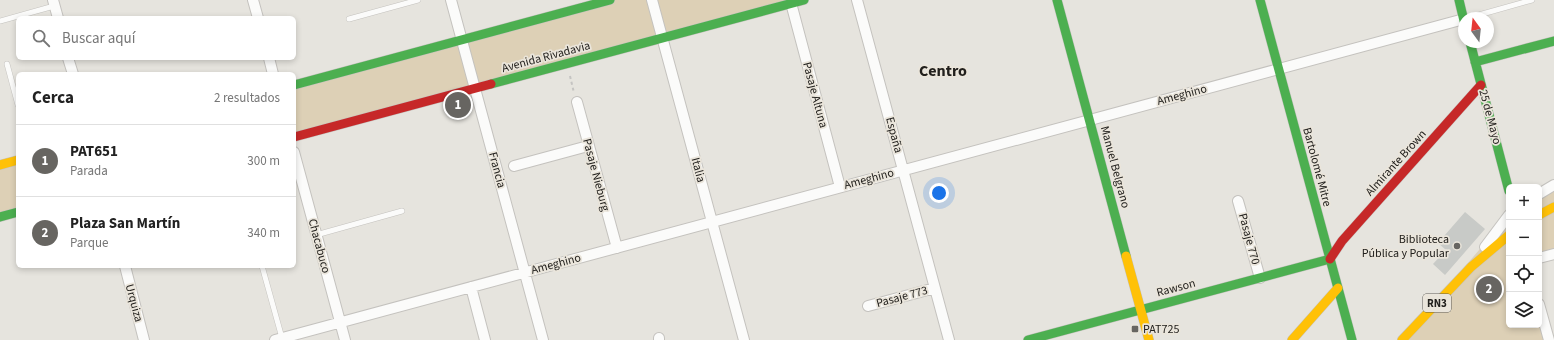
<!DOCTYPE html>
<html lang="es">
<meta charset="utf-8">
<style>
body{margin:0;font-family:"Source Sans 3",sans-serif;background:#f6f6f6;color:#222}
.controls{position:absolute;right:12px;bottom:12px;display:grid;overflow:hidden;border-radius:6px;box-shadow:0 2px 6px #0003}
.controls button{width:36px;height:36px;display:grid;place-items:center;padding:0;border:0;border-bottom:1px solid #e0e0e0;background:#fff;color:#222;font:20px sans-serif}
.compass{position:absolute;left:1458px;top:12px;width:36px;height:36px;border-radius:50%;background:#fff;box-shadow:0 2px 6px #0003;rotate:345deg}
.you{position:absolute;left:939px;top:193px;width:14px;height:14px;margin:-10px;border:3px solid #fff;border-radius:50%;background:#1a73e8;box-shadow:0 0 0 6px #1a73e833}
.badge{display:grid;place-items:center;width:26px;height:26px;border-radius:50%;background:#676561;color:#fff;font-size:13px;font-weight:700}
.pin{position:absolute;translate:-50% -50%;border:2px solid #fff;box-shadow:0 1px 4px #0006}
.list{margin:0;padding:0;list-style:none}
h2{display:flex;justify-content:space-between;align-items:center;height:52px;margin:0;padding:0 16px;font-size:17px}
h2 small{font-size:13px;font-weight:400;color:#767676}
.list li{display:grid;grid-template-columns:26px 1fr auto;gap:12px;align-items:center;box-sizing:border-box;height:72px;padding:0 16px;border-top:1px solid #e0e0e0}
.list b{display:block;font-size:15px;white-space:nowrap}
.list p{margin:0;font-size:13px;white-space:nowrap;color:#767676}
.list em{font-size:13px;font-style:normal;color:#767676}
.icon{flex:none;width:22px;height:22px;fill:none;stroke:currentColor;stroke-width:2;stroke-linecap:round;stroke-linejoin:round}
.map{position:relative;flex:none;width:1554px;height:340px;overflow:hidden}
.search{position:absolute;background:#fff;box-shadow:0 2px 6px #0003;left:16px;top:16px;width:280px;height:44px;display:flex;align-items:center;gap:10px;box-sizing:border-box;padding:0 14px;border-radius:6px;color:#767676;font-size:15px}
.panel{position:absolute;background:#fff;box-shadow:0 2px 6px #0003;left:16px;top:72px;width:280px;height:196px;border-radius:6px}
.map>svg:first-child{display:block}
.green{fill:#ddd0b6}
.building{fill:#c8cac7}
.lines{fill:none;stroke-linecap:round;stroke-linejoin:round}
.lane-casing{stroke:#c4c2be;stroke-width:6}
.street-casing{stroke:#c4c2be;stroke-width:12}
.fast-casing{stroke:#c4c2be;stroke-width:10}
.slow-casing{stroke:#c4c2be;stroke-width:10}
.jam-casing{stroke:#c4c2be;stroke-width:10}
.path{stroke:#c5c4c2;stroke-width:2;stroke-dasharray:3 3;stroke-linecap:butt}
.lane{stroke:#fbfbfa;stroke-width:5}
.street{stroke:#fbfbfa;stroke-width:10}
.fast{stroke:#4caf50;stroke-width:9}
.slow{stroke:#ffc107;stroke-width:9}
.jam{stroke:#c62828;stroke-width:9}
.poi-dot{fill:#676561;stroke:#eae5db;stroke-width:1.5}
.labels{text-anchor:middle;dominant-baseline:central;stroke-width:3.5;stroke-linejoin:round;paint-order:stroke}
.shield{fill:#eae5db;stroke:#5e5b56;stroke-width:1}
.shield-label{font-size:11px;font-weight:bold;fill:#22201d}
.street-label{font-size:12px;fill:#22201d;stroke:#eae5db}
.poi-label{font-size:12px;fill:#22201d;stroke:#eae5db;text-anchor:end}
.district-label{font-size:16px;font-weight:bold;fill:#22201d;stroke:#eae5db}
</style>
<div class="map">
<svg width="1554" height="340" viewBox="0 0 1554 340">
<rect width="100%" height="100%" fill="#e6e4de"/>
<path class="green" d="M610 0H804L294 137V85Z
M18 160V212L0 217V165Z
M1554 185V254L1539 258V194Z
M1509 215V325H1539V304L1549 340H1402Z"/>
<path class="building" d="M1465 212 1485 229 1445 275 1433 264 1446 250 1438 243Z"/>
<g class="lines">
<g class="lane-casing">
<path id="lane" d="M1468 18 1532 0
M349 19 418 0
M0 21 54 6
M7 64 18 105
M316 235 402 211
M262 266 282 338"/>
</g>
<g class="street-casing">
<path id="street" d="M53 0 58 18
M253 0 258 18
M451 0 543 340
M652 0 744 340
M857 0 949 340
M791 3 840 187
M68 58 73 74
M269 58 273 74
M577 102 617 248
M294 152 345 340
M514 166 588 146
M1539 194 1554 185
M1238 201 1260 278
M1485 247 1509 215
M1539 258 1554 254
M125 266 144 340
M471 287 485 340
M1539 304 1549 340
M868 306 935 288
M659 338V340
M275 340 1464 19"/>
</g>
<g class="fast-casing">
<path id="fast" d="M1057 0 1126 256
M1260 0 1352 340
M1459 0 1464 21
M1470 42 1509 191
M1475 62 1554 41
M491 84 804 0
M294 85 610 0
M0 217 18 212
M1028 340 1330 259"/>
</g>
<g class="slow-casing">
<path id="slow" d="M0 165 18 160
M1539 215 1554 207
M1126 256 1149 340
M1292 340 1338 288
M1402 340 1471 267 1509 235"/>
</g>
<g class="jam-casing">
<path id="jam" d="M294 137 491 84
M1330 259 1342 241 1481 85"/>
</g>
<path class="path" d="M570 76 574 93"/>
<use href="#lane" class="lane"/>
<use href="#street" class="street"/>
<use href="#fast" class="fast"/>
<use href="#slow" class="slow"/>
<use href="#jam" class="jam"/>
</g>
<g class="poi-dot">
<circle cx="1457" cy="246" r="4"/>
<rect x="1131" y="325" width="8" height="8" rx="2"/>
</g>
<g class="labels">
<rect class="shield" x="1423" y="294" width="28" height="18" rx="3"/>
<g class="shield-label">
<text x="1437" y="303">RN3</text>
</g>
<g class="street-label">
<text transform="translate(546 57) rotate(-15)">Avenida Rivadavia</text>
<text transform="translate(815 95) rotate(75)">Pasaje Altuna</text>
<text transform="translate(1182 95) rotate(-15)">Ameghino</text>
<text transform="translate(1490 117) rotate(75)">25 de Mayo</text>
<text transform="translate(894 135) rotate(75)">España</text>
<text transform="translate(1396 163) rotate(-48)">Almirante Brown</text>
<text transform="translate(1115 167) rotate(75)">Manuel Belgrano</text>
<text transform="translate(1317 167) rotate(75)">Bartolomé Mitre</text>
<text transform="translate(497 170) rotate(75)">Francia</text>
<text transform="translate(698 170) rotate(75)">Italia</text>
<text transform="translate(596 175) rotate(75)">Pasaje Nieburg</text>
<text transform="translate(869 179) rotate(-15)">Ameghino</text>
<text transform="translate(1249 239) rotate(75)">Pasaje 770</text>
<text transform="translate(319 246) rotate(75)">Chacabuco</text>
<text transform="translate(556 264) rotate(-15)">Ameghino</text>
<text transform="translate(1176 288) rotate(-15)">Rawson</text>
<text transform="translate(902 297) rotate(-15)">Pasaje 773</text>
<text transform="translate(134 303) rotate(75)">Urquiza</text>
</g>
<g class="poi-label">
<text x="1449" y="239">Biblioteca<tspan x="1449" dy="14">Pública y Popular</tspan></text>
<text x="1143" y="329" text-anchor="start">PAT725</text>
</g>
<g class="district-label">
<text x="943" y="71">Centro</text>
</g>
</g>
</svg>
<div class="controls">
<button>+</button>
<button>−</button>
<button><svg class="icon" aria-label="locate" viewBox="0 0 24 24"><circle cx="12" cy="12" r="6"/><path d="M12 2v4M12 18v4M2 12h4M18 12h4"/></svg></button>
<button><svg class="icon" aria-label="layers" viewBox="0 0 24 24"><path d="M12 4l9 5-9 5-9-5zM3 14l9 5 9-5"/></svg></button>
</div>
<svg class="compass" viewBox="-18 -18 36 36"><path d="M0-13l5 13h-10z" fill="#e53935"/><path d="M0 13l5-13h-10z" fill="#767676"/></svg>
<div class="you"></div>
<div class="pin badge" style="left:458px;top:105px">1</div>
<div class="pin badge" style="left:1489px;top:289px">2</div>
<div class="search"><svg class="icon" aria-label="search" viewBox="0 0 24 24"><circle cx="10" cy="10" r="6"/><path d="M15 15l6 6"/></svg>Buscar aquí</div>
<section class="panel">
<h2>Cerca<small>2 resultados</small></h2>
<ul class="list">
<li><span class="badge">1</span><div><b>PAT651</b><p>Parada</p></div><em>300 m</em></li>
<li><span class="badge">2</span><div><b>Plaza San Martín</b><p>Parque</p></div><em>340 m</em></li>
</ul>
</section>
</div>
